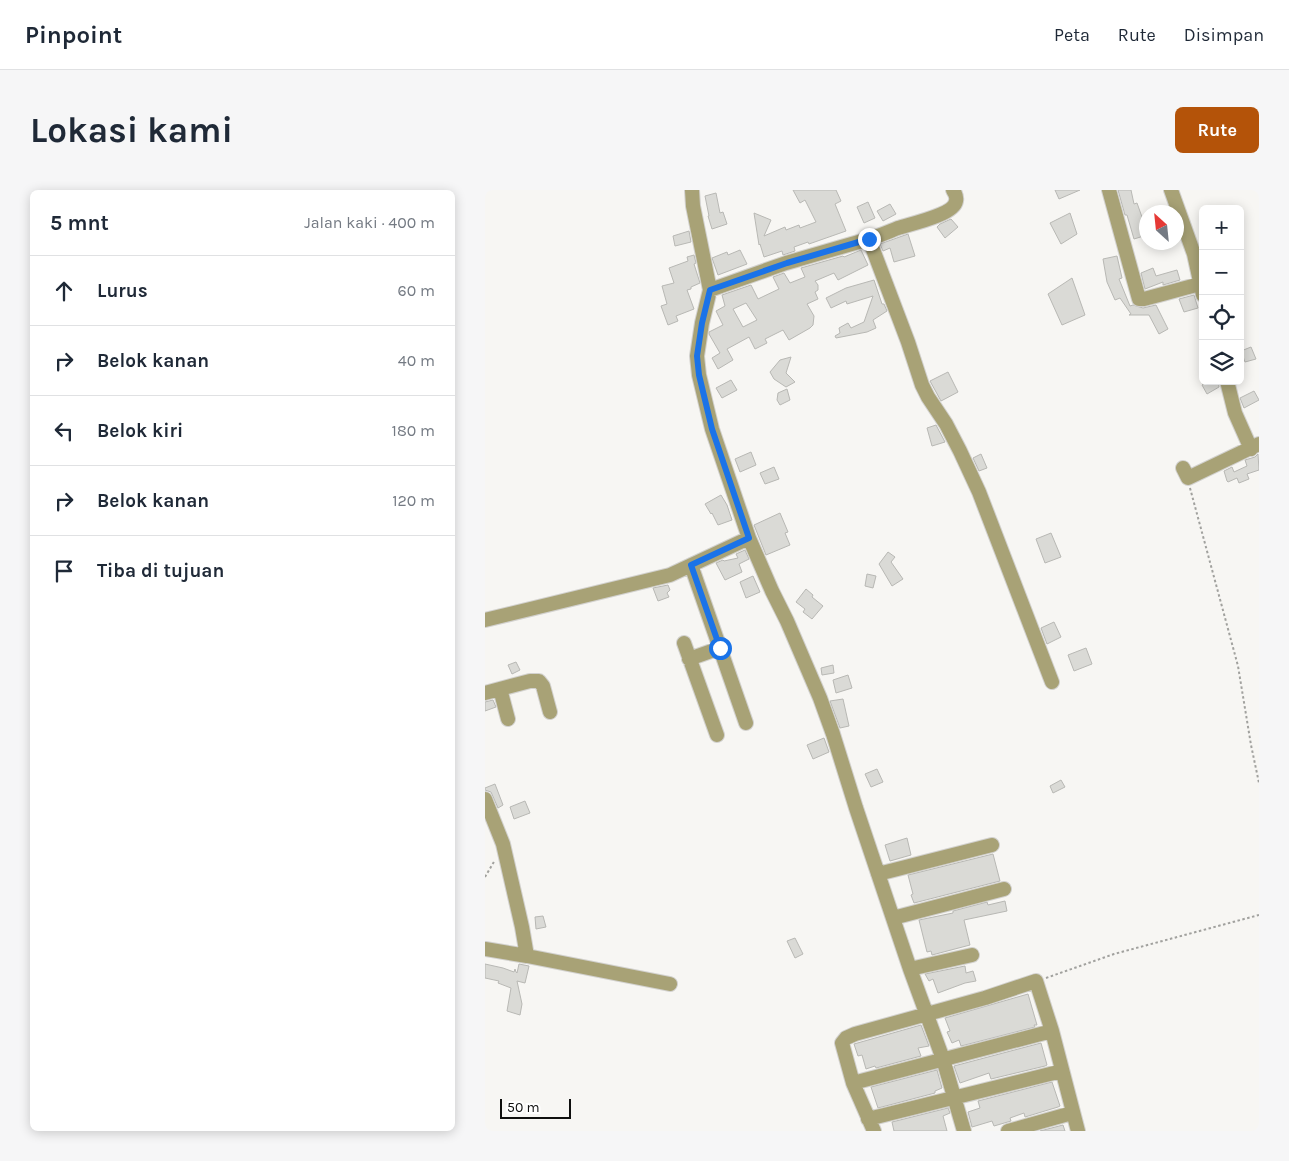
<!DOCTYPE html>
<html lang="id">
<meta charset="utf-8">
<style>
body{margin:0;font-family:Karla,sans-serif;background:#f6f6f7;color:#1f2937}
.controls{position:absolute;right:15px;top:15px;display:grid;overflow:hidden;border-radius:8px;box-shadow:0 2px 12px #0003}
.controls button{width:45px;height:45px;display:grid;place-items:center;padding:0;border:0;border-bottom:1px solid #e0e1e3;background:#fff;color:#1f2937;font:25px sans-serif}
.compass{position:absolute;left:654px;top:15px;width:45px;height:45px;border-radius:50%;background:#fff;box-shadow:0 2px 12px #0003;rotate:333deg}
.scale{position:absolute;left:15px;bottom:12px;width:71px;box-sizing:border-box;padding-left:5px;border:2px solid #0f0f0e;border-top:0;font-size:14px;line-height:18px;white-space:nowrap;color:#0f0f0e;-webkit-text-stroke:4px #fff;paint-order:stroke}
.stop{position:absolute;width:15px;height:15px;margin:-11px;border:4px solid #1a73e8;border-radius:50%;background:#fff}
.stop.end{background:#1a73e8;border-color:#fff;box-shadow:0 1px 5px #0008}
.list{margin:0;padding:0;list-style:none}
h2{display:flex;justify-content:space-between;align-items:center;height:65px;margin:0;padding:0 20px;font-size:21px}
h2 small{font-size:16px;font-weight:400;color:#747a83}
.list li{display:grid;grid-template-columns:32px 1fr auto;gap:15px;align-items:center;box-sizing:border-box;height:70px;padding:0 20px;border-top:1px solid #e0e1e3}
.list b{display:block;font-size:19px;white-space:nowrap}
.list em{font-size:16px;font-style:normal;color:#747a83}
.icon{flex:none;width:28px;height:28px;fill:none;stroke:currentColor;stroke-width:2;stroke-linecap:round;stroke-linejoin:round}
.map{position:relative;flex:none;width:774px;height:941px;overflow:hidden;border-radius:8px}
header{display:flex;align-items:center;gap:30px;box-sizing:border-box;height:70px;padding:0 25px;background:#fff;border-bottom:1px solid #e0e1e3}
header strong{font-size:24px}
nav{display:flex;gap:28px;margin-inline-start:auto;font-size:18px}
.intro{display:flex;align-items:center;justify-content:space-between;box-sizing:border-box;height:120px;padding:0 30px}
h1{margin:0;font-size:35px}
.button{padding:12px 22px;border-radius:8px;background:#b45309;color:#fff;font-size:18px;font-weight:700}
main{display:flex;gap:30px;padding:0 30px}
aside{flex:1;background:#fff;border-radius:8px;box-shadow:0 2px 12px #0003}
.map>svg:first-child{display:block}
.building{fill:#dadad6;stroke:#b8b8b4;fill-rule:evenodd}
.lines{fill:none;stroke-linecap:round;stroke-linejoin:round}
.minor-casing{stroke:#d2d1ce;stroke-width:16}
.path{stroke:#a1a19e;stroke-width:2;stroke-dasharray:2.5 2.5;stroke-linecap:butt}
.minor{stroke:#a8a276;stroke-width:14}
.route{stroke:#1a73e8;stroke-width:6}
</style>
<header>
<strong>Pinpoint</strong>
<nav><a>Peta</a><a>Rute</a><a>Disimpan</a></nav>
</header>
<div class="intro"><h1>Lokasi kami</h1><a class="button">Rute</a></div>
<main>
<aside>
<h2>5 mnt<small>Jalan kaki · 400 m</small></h2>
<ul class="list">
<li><svg class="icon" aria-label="ahead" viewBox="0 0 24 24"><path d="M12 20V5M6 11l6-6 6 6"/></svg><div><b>Lurus</b></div><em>60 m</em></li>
<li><svg class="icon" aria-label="right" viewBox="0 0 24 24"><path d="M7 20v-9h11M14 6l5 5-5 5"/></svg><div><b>Belok kanan</b></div><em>40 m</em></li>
<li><svg class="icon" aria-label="left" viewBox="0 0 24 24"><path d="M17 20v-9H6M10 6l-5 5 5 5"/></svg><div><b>Belok kiri</b></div><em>180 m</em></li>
<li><svg class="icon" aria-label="right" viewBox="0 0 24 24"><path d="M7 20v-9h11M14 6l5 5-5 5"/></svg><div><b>Belok kanan</b></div><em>120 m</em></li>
<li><svg class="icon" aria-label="arrive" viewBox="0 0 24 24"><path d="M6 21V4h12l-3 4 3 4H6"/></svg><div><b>Tiba di tujuan</b></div></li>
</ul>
</aside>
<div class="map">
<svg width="774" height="941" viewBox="0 0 774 941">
<rect width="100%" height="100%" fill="#f7f6f3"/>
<path class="building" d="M308 0H351L356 11 350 14 361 41 324 54 323 52 309 57 310 61 298 65 297 61 279 67 275 54 274 55 269 23 286 30 279 46 300 37 301 40 314 35 315 38 331 32 320 10 315 13Z
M570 0H595L574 9Z
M633 0H646L649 14 652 13 662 41V45L649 49 642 25H640Z
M231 3 235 23 238 22 242 34 227 39 223 26H224L220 6Z
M383 12 390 28 379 33 372 17Z
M405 14 411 24 398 31 392 21Z
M585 23 592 44 576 54 565 33Z
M466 29 473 37 460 48 452 37 455 34Z
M204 41 206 52 190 56 188 46Z
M423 44 430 66 409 72 405 58 398 61 395 54Z
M255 60 262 74 233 85 227 68 242 62 243 65Z
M376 60 383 75 353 90 349 83 330 91 333 95V100L330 102 333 109 322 114 329 126 328 135 325 138 304 150 298 140 280 149 282 153 270 159 264 147 242 159 248 170 233 179 227 168 235 163 224 144V142L238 135 231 121 240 116 237 105 266 95 273 109 294 99 288 87 299 83 305 93 320 87 316 78 358 66 359 67ZM261 113 272 130 258 137 248 119Z
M209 65 211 73 209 74 215 93 206 97V99L202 100 209 119 191 126 193 131 183 135 176 116 182 114 177 96 189 93 184 78 203 71 202 67Z
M632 66 637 88 634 89 645 116 648 115 658 118 671 115 683 139 674 144 664 125H644L646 124 635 108 630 110 622 92 618 69Z
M668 78 671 86 692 80 695 90 678 95V92L660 99 656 83Z
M587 88 600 125 577 135 563 104Z
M389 90 397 114H399L402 121 388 130 391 138 382 142 351 148 350 146 355 143 354 138 363 133 366 138 379 132 388 106 362 114 361 111 346 118 341 108 361 98Z
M709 105 713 118 699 122 694 109Z
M766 157 771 169 760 172 756 161Z
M306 167 301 183 310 192 301 197 289 189 285 182 295 170Z
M463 182 473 202 456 211 445 191Z
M246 190 252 200 237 208 231 198Z
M723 191H733L734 197 722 204 717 195Z
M302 199 305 210 295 215 292 210 293 203Z
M769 201 774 210 759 218 755 208Z
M451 235 460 252 447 256 442 238Z
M266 262 271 275 255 282 250 269Z
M496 264 502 278 494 281 488 268Z
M773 264 774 280 762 284 764 289 754 293 752 288 743 292 742 291 739 281 747 277 749 282 762 276 760 270 770 267Z
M289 277 294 289 280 294 275 283Z
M236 305 242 315 247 330 233 335 227 323 226 324 220 314Z
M295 323 303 342 300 343 305 355 281 365 269 335Z
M566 343 576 367 560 373 551 349Z
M260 360 264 369 254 374 257 382 240 390 231 373 238 370 239 371 253 368 251 364Z
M403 362 410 367 406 372 418 389 407 396 394 374Z
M382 384 391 386 388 398 380 396Z
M268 386 275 402 261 408 255 392Z
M183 395 185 400 182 403 184 407 173 411 168 398Z
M321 399 328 405 327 407 338 416 327 429 318 422 320 419 311 412Z
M569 432 576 447 562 454 556 438Z
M601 458 607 474 589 481 583 465Z
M31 472 35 480 27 484 23 475Z
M348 475 349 483 337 485 336 478Z
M363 485 367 498 351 503 348 490Z
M358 509 364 536 355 538 345 511Z
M8 510 11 517 0 521V512Z
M339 548 344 562 328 569 322 555Z
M392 579 398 592 386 597 380 584Z
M576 590 580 597 568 603 565 596Z
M10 594 18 615 13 618 6 602 0 600V598Z
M40 611 45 623 29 629 25 617Z
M422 648 426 665 405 671 400 655Z
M508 664 515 691 429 713 426 705 428 704 423 685Z
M520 711 522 721 479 730 485 755 447 765 446 761 442 762 434 730 468 723V721L502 712 503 715Z
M58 726 61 737 51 739 50 727Z
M310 748 318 764 310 768 302 751Z
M0 774 18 778 29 782 30 779 31 782 32 783 34 774 44 776 40 793 32 791 37 814 35 825 22 821 26 798 13 793 14 791 0 788Z
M480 776 481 783 488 781 491 791 480 793 453 803 448 789 444 791 440 784Z
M543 804 552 835H549L550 837 476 856 474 850 467 853 462 842 465 841 460 828Z
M436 835 444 856 433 858 436 866 391 878 390 876 381 879 377 865 373 866 369 854Z
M556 853 562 875 560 876 506 889 504 883 475 893 469 876Z
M452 880 457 898 450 901V903L393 918 386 897Z
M567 892 575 916 573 917 540 927 539 923 525 928 526 931 509 936 507 931 487 937 483 922 495 918 493 911Z
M463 918 465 923 458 926 462 941H409L407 932Z
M578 935 580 941H555Z"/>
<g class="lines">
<g class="minor-casing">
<path id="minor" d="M207 0 208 16 225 100 217 133 212 166 214 185 227 239 264 348 287 401 302 431 335 508 348 544 371 618 425 779 458 869 479 941
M624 0 654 109H659L715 94
M686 0 709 64 718 105
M384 49C394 46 403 42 413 38 425 34 469 25 471 11 472 7 470 3 468 0
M225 100 301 73 384 49 423 152 437 195 443 207 461 234 475 261 494 302 567 492
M742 191 750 223 766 259
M698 278 703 288 774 254
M206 375 261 533
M0 430 185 385 264 348
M199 453 232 545
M204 469 235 458
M15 499 23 529
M0 503 45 491H54L58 496 65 522
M0 609 18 654 37 737 42 766 0 759
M393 684 507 655
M408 728 519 699
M42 766 185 794
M425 779 487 765
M368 893 567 841
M383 929 577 881
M389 941 368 893 357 853 361 848 370 844 500 808 551 791 567 841 593 941
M523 941 587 923"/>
</g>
<path class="path" d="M705 298 753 476 766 555 774 593
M0 687 10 670
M561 788 629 764 774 725"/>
<use href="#minor" class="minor"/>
</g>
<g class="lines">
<path class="route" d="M235 458 206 375 264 348 227 239 214 185 212 166 217 133 225 100 302 73 384 49"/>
</g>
</svg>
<div class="controls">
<button>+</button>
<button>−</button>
<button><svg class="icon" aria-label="locate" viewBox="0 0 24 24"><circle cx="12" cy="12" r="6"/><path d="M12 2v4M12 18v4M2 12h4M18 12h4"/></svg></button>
<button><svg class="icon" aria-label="layers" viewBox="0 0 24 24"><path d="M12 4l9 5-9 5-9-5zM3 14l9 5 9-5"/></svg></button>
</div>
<svg class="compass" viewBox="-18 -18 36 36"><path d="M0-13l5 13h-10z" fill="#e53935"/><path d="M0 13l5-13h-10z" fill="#747a83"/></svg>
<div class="scale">50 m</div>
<div class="stop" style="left:235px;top:458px"></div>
<div class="stop end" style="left:384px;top:49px"></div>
</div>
</main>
